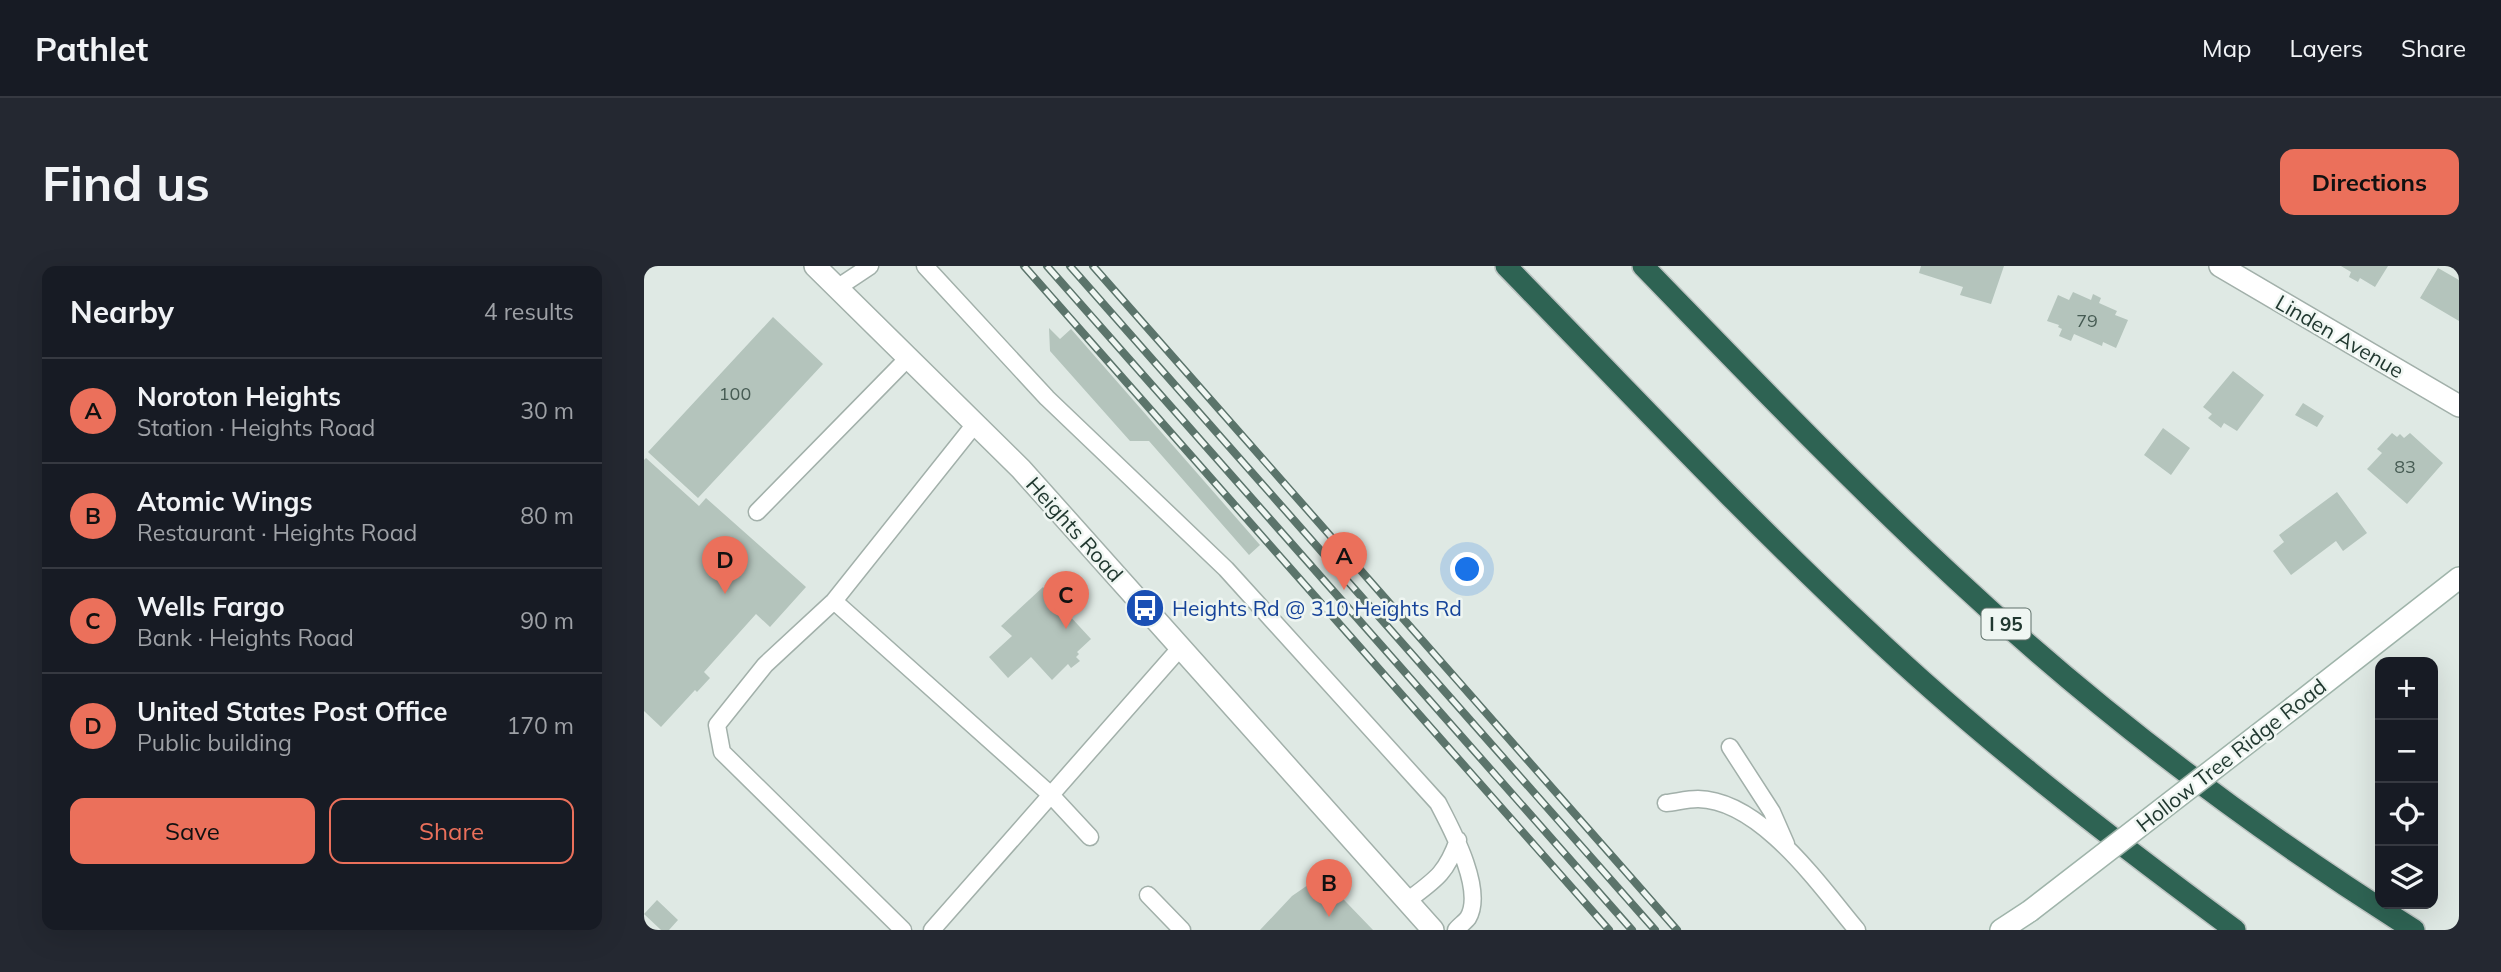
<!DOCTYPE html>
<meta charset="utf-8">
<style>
body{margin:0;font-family:Mulish,sans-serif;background:#242831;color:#f1f3f6}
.controls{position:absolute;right:21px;bottom:21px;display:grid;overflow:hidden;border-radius:14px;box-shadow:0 7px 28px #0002}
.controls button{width:63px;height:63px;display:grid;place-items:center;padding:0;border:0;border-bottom:2px solid #363941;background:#171b24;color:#f1f3f6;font:35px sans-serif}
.you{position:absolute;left:824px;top:304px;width:24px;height:24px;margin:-18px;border:5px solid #fff;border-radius:50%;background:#1a73e8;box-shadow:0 0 0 10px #1a73e833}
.badge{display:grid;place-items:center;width:46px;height:46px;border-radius:50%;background:#eb705b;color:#111;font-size:23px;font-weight:700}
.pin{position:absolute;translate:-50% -58px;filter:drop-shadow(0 2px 4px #0008)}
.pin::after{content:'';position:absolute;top:37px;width:24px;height:21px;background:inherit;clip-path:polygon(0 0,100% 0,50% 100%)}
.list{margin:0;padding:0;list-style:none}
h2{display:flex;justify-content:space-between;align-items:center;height:91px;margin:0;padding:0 28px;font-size:30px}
h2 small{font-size:23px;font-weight:400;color:#9ea1a6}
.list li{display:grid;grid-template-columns:46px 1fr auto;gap:21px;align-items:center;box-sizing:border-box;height:105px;padding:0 28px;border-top:2px solid #363941}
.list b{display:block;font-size:26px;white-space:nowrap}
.list p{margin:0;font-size:23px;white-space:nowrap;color:#9ea1a6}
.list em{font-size:23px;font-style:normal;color:#9ea1a6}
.actions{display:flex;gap:14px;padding:21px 28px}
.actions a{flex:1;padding:16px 0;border:2px solid #eb705b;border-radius:14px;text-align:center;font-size:24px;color:#eb705b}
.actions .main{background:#eb705b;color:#111}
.icon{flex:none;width:38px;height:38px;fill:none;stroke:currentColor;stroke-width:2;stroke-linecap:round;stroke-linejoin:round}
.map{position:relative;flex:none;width:1815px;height:664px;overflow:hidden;border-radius:14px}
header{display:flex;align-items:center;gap:42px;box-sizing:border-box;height:98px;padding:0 35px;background:#171b24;border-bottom:2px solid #363941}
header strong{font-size:33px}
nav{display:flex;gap:38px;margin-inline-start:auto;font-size:24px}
.intro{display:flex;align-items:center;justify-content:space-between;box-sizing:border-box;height:168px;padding:0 42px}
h1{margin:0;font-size:49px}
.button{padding:18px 32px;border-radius:14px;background:#eb705b;color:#111;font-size:24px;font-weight:700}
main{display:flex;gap:42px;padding:0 42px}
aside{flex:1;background:#171b24;border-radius:14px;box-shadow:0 7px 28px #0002}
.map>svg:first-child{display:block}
.building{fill:#b4c4bc}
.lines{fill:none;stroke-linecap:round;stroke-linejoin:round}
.service-casing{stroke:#a2b0aa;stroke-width:19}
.tertiary-casing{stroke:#a2b0aa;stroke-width:24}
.secondary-casing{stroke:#9fb4aa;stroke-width:24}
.motorway-casing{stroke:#bcc3c1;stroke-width:24}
.service{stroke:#fff;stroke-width:16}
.tertiary{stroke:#fff;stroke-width:21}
.secondary{stroke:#fff;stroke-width:21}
.motorway{stroke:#2e6353;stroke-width:21}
.rail-casing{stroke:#5b746b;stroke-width:8}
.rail{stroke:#eff6f2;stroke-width:5;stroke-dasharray:16;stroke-linecap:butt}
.secondary-bridge-casing{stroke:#9fb4aa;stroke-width:24;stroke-linecap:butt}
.secondary-bridge{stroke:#fff;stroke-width:21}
.labels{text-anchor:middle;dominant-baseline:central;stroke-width:5;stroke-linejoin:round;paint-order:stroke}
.number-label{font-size:18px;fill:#465b53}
.shield{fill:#eff6f2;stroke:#5f716a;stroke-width:2}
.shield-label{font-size:19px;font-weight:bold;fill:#213830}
.street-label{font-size:21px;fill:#213830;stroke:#eff6f2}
.transit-label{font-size:21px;fill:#164399;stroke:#eff6f2;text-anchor:start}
</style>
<header>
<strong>Pathlet</strong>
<nav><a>Map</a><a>Layers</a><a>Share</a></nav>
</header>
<div class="intro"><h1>Find us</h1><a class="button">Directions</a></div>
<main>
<aside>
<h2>Nearby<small>4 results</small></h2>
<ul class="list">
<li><span class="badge">A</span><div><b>Noroton Heights</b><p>Station · Heights Road</p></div><em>30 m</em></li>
<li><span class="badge">B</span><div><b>Atomic Wings</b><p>Restaurant · Heights Road</p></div><em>80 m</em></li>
<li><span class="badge">C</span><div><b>Wells Fargo</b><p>Bank · Heights Road</p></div><em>90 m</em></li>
<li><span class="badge">D</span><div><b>United States Post Office</b><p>Public building</p></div><em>170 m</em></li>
</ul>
<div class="actions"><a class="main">Save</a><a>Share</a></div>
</aside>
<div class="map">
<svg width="1815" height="664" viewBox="0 0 1815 664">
<rect width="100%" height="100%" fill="#dfe9e4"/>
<path class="building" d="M1277 0H1360L1347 38 1316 29 1319 21 1275 7Z
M1697 0H1744L1731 21 1716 12 1714 16 1705 11 1707 6Z
M1794 2 1815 14V55L1776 32Z
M1429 26 1447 34 1449 28 1457 32 1455 37 1473 45 1471 49 1484 54 1472 82 1459 76 1458 80 1430 68 1427 75 1415 70 1418 63 1414 61 1415 59 1403 55 1414 29 1425 34Z
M129 51 179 98 54 232 4 186Z
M405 62 416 73 427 63 616 279 605 289 505 175H486L406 85Z
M1589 105 1620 129 1593 165 1580 157 1577 162 1564 152 1568 148 1559 141Z
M1659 137 1680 150 1673 161 1651 149Z
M1519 162 1546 182 1527 209 1500 189Z
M1748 167 1753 171 1756 168 1760 172 1766 167 1799 197 1763 238 1723 203 1738 187 1733 183Z
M2 192 55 240 62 232 162 321 126 361 112 348 60 406 66 412 53 426 51 424 17 461 0 445V194Z
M1693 226 1723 267 1699 285 1692 275 1647 309 1629 285 1640 276 1635 269Z
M399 321 447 373 433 386 435 388 432 391 436 395 427 402 424 398 408 414 387 391 364 412 345 391 368 370 357 360Z
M677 610 729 664H616L648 630Z
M13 634 34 654 25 664H17L0 648Z"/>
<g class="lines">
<g class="service-casing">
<path id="service" d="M281 0 403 132 582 303 794 537C807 562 841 624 824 652 821 656 815 660 812 664
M193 22 226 0
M113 246 264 92
M190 335 407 529 446 571
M1086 481 1128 546 1142 578
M1022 537C1032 536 1043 533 1054 533 1117 534 1176 620 1213 664
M504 629 538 664
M763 635C791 614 802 608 814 574
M259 664 78 486 73 459 121 399 190 335 331 158
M288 664 537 381"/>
</g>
<g class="tertiary-casing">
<path id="tertiary" d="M171 0 377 203 789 664
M1576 0 1815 140"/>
</g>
<g class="secondary-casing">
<path id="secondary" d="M1650 441 1815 312
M1357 664 1386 645"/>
</g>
<g class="motorway-casing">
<path id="motorway" d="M862 0C981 122 1098 247 1223 364 1338 473 1464 570 1591 664
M999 0C1102 106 1204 213 1313 314 1451 443 1610 563 1770 664"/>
</g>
<use href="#service" class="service"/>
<use href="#tertiary" class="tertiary"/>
<use href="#secondary" class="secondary"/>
<use href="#motorway" class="motorway"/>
<g class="rail-casing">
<path id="rail" d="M380 0 965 664
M403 0 988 664
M426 0 1011 664
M449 0 1033 664"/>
</g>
<use href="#rail" class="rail"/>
<g class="secondary-bridge-casing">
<path id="secondary-bridge" d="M1386 645 1650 441"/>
</g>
<use href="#secondary-bridge" class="secondary-bridge"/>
</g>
<defs>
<g id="bus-disc" transform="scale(2.0125)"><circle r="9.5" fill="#1a4fb4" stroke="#eff6f2"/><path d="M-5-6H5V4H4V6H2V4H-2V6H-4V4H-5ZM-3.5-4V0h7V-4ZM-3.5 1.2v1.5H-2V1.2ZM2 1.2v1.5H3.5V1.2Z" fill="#fff"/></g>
</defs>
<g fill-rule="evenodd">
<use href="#bus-disc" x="501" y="342"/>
</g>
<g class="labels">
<g class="number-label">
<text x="1443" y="54">79</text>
<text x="91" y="127">100</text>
<text x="1761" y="200">83</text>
</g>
<rect class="shield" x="1337.5" y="342.5" width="49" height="31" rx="5"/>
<g class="shield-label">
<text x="1362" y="358">I 95</text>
</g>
<g class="street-label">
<text transform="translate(1696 70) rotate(30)">Linden Avenue</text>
<text transform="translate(431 263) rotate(48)">Heights Road</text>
<text transform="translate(1587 489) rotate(-38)">Hollow Tree Ridge Road</text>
</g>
<g class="transit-label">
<text x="528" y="342">Heights Rd @ 310 Heights Rd</text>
</g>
</g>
</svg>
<div class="controls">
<button>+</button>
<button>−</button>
<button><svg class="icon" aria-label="locate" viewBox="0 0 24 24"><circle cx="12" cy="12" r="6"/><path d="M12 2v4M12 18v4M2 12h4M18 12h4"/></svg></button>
<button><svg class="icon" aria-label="layers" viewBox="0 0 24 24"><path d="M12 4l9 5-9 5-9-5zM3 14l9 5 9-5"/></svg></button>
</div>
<div class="you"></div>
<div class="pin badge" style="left:700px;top:324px">A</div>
<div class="pin badge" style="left:685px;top:651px">B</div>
<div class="pin badge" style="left:422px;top:363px">C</div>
<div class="pin badge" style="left:81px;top:328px">D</div>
</div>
</main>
